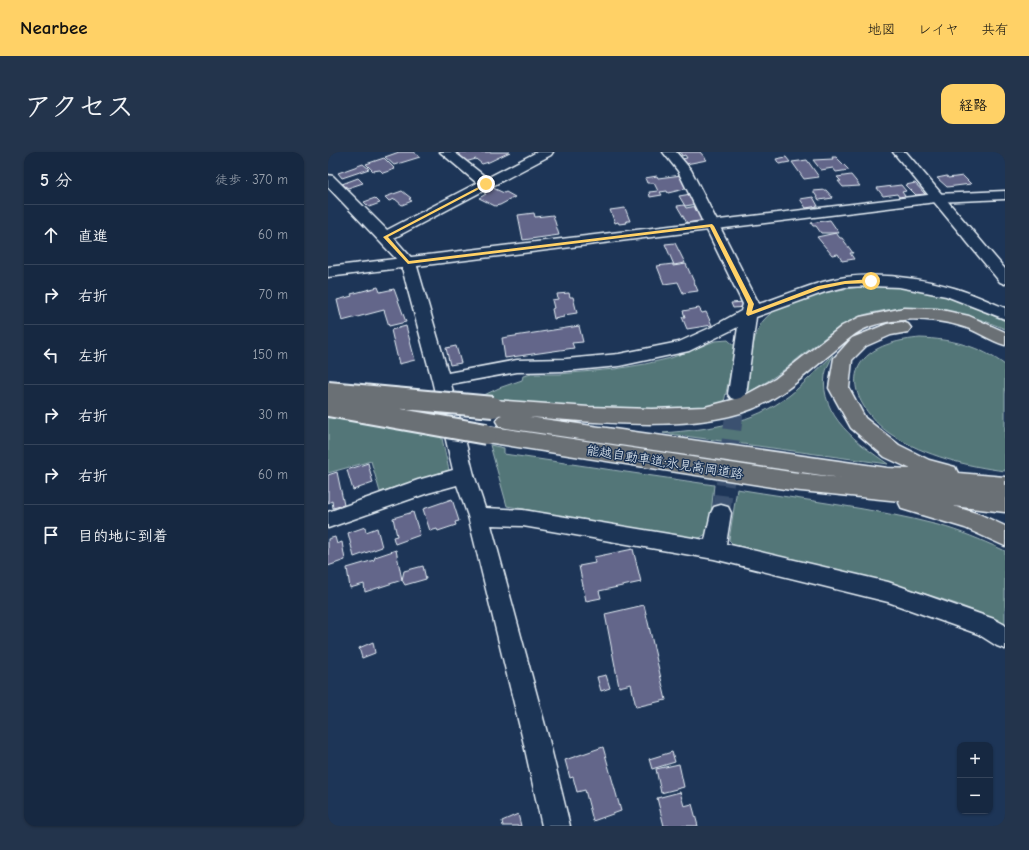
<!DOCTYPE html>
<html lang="ja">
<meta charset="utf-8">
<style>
body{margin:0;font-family:"Comic Neue","Klee One",sans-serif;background:#23344c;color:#f1f3f6}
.controls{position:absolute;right:12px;bottom:12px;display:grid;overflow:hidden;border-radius:8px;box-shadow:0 1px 3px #0004}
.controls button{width:36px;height:36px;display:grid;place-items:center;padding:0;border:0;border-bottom:1px solid #35445a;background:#162841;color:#f1f3f6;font:20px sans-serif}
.stop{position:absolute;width:12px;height:12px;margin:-9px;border:3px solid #ffd166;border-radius:50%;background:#fff}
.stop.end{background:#ffd166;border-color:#fff;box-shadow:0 1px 4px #0008}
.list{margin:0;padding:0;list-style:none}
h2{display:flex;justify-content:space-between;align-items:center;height:52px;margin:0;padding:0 16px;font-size:17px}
h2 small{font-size:13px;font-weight:400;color:#9ea6b1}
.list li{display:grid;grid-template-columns:26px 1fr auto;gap:12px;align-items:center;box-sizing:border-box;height:60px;padding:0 16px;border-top:1px solid #35445a}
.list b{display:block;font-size:15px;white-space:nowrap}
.list em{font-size:13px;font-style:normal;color:#9ea6b1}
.icon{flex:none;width:22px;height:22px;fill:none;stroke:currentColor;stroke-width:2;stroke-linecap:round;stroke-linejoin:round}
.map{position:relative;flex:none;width:677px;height:674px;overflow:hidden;border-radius:12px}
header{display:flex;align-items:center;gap:24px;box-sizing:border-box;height:56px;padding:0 20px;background:#ffd166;color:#111}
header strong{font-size:19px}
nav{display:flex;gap:22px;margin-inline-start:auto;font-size:14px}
.intro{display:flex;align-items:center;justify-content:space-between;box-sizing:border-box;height:96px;padding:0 24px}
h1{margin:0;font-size:28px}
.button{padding:10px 18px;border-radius:12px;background:#ffd166;color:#111;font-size:14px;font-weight:700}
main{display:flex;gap:24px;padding:0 24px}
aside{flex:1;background:#162841;border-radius:12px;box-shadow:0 1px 3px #0004}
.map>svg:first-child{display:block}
.green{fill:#527678;stroke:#9db4b8}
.building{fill:#63668a;stroke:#e8f1f8}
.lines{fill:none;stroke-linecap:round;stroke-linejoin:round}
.street-tunnel{stroke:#3b516f;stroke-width:18;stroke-dasharray:18 10;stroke-linecap:butt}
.street-casing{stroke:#e8f1f8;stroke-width:3}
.secondary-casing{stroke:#e8f1f8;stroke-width:3}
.highway-casing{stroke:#e8f1f8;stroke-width:3}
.street{fill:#1d3557;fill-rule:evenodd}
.secondary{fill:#1d3557;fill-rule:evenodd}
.highway{fill:#6b6f75;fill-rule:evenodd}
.highway-bridge-casing{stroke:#e8f1f8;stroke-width:24;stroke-linecap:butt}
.highway-bridge{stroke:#6b6f75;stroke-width:20}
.route{fill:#ffd166}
.labels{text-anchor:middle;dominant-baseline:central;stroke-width:3;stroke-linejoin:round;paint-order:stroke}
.street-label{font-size:13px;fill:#e8f1f8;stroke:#1d3557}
</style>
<header>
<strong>Nearbee</strong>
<nav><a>地図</a><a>レイヤ</a><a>共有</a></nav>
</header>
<div class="intro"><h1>アクセス</h1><a class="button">経路</a></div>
<main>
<aside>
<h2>5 分<small>徒歩 · 370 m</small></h2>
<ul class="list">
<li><svg class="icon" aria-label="ahead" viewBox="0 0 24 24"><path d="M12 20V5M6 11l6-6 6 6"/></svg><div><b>直進</b></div><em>60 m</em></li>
<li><svg class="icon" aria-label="right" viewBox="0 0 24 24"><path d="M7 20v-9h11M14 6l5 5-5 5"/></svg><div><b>右折</b></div><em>70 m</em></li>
<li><svg class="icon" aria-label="left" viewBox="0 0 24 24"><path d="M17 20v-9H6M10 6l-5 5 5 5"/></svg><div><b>左折</b></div><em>150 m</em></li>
<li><svg class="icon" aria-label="right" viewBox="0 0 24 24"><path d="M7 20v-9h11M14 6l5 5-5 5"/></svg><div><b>右折</b></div><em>30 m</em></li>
<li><svg class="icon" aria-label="right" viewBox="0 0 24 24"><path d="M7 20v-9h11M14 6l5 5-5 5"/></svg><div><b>右折</b></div><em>60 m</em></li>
<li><svg class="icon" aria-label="arrive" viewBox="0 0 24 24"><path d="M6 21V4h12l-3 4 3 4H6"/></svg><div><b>目的地に到着</b></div></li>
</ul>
</aside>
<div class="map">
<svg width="677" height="674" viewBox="0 0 677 674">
<rect width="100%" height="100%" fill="#1d3557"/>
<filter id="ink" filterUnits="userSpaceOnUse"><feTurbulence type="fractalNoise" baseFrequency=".025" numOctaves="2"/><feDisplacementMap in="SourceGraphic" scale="8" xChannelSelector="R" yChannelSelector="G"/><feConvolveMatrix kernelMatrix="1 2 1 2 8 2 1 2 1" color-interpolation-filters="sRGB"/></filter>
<g filter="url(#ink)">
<path class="green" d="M555 133 602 140 627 147 677 169V177C637 160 603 153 559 158 548 160 534 162 524 168 500 181 480 199 458 216 446 226 433 233 420 241 422 220 422 186 435 169 455 143 524 135 555 133Z
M592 186C623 187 652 194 677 213V319C638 314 598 304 564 283 542 269 513 233 536 207 550 192 572 188 592 186Z
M400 188 408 195 396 250 367 257 323 259 152 248V245L171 236 194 228 195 224 204 222H232L287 217 317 212 343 206 387 189Z
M505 203C502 210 498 217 497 223 491 264 531 292 560 312L335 281C382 277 424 272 462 243 477 231 491 216 505 203Z
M0 260 113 282 121 318 52 340 43 309 0 321Z
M162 293 176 296V302L386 333 381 380 367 389 179 354Z
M409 337C476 348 544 356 610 373 632 379 653 388 673 397L677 399V472C594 433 501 418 412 399L401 388Z"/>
<path class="building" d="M71 0H85L92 5 66 13 57 5Z
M133 0H182L161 10 154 12 148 7 137 10 126 2Z
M348 0H372L379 8 358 12 354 7 359 6 357 3 354 4 352 0Z
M458 5 462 10 451 12 448 7Z
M504 5H508L521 18 508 20 505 16 493 18 485 8 505 7Z
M56 6 67 17 55 21 52 18 45 19 38 12Z
M479 8 491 25 476 27 464 10Z
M35 12 41 17 14 26 10 21Z
M354 23 361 36 340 41 339 39 332 40 334 43 322 45 321 40 330 39 326 31H319L317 26 329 24 330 26Z
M523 23 532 34 515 35 510 29H513L509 25Z
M619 24 620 26 635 24 643 32 619 35 609 26Z
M30 26 35 31 20 36 14 32Z
M587 31 597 42 588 43 578 33Z
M573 33 578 39 574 40 577 44 571 45 569 42 555 44 549 36Z
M165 36 176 41 178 40 187 45 172 53 167 54 151 46 158 42 156 41Z
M498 38 505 46 491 48 485 39Z
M74 39 83 46 81 47 84 49 74 53 67 47 61 49 57 45Z
M363 42 369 52 357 54 351 44Z
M485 45 490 54 478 56 472 47Z
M47 46 52 51 41 55 36 50Z
M356 53 358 56 369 54 377 68 359 71 349 54Z
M297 56 302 69H298L299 71 291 72 290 70 287 71 282 58Z
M206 61 207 65 225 63 231 83 195 88 190 63Z
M502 68 511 81H493L488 74H485L483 71Z
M508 81 512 86H514L525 101H522L526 107 514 109 510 102 504 103 489 85Z
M347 91 357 111 346 113 337 92Z
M345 112V114L358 112 370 139 355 141 350 130 336 132 329 114Z
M50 135 52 140 66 137 78 170 61 174 56 158 14 169 9 148 24 144 23 142Z
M241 141 242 145H245L249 161 236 163V165L226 167 224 157 226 156 224 148 230 147 229 142Z
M416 150 418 155 405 156 403 151Z
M371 156 374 161 378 160 384 173 359 177 354 165H357L355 159Z
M78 174 87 208 71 212 63 178Z
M251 174 255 190 244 191 246 196 177 206 174 186Z
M128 194 133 211 122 213 118 196Z
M40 311 45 331 25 338 19 318Z
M9 320 16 353 5 356 4 349 0 351V323Z
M124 347 131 369 127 370 128 373 110 379 109 377 102 379 95 357Z
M85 360 92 383 67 392 65 385 69 384 65 366Z
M37 375 38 380 49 376 54 395 26 405 20 381Z
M7 385 9 392 14 390 17 408 0 414V387Z
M305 397 313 430 271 439 273 446 258 449 251 414 267 411 266 405Z
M68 398 74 428 37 440 36 432 22 436 19 416 46 408 47 405Z
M95 414 98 427 77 433 74 428 76 419Z
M316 453 338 548 308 555 303 532 291 535 277 462Z
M45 490 47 501 34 506 31 496Z
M278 523 282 536 273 539 269 525Z
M275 595 293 659 265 669 257 638 249 640 245 625 242 626 237 608Z
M344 600 347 610 324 617 321 607Z
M351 612 356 635 333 641 328 617Z
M352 640 356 654 364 652 370 674H336L329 646Z
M190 662 193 674H175L174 669Z"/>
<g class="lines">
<path class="street-tunnel" d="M393 361 409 242"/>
<g class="street-casing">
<path id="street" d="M112 0H126L159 26 209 0H225L223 3 66 86 88 111 120 221 189 208 238 207 291 202 351 190 384 175 413 159 415 152 350 19 335 0H348L363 18 431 152C459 143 488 129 518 125 553 121 592 126 626 136 643 141 660 149 677 156V167L618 144 571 135 543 134 517 135 497 140 428 165 418 242 415 246 409 248 403 246 400 242 410 175 361 199 291 214 238 219 189 220 123 232 146 323 157 356 195 358 377 388 383 361 386 355 393 353 400 355 403 361 398 392 560 430 666 467 677 473V497L669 494 650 482 560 450 386 407 195 374 163 373 221 588 242 674H214L195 588 140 364 129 333 100 341 0 376V360L90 328 125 318 104 228 73 112 0 35V23L5 24 59 78 149 31Z
M565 0H578L677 117V132L672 130Z"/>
</g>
<g class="secondary-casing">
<path id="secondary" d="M677 39V47L608 50 0 125V115L608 42Z"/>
</g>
<g class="highway-casing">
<path id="highway" d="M576 156 609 157 641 164 677 180V193C662 189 650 179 636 175 627 172 617 170 609 169 588 166 563 167 543 174 528 179 517 190 505 200 480 220 455 245 424 257 362 281 268 270 201 265L560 316 583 317 557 305 523 276 501 236 506 206 524 186 559 172 574 170 580 172 583 176 580 180 563 183 538 194 524 208 521 236 537 266 571 293 601 308 627 315 630 321 677 325V360L625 354 651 362 677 374V394L637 376 574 357 571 351 572 349 463 338 158 290 151 287 148 282 151 277 158 274 463 320 513 326 178 276 171 274 168 269 171 264 174 263 158 260 155 255 158 250 165 248 261 255 324 257 377 255 412 246 447 227 514 174 532 165Z"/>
</g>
<use href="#street" class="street"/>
<use href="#secondary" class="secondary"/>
<use href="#highway" class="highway"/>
<g class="highway-bridge-casing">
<path id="highway-bridge" d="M0 240 165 255
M0 254 158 282"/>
</g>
<use href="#highway-bridge" class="highway-bridge"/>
</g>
</g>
<path class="route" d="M158 31 159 33 60 85 81 109 384 72 386 74 426 152 424 159 490 134 517 129 543 127 545 129 543 131 517 132 493 137 420 164 418 162 420 152 382 75 80 112 55 85Z"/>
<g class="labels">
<g class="street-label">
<text transform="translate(337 310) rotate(9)">能越自動車道;氷見高岡道路</text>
</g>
</g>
</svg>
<div class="controls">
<button>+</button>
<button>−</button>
</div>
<div class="stop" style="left:543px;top:129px"></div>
<div class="stop end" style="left:158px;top:32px"></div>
</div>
</main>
